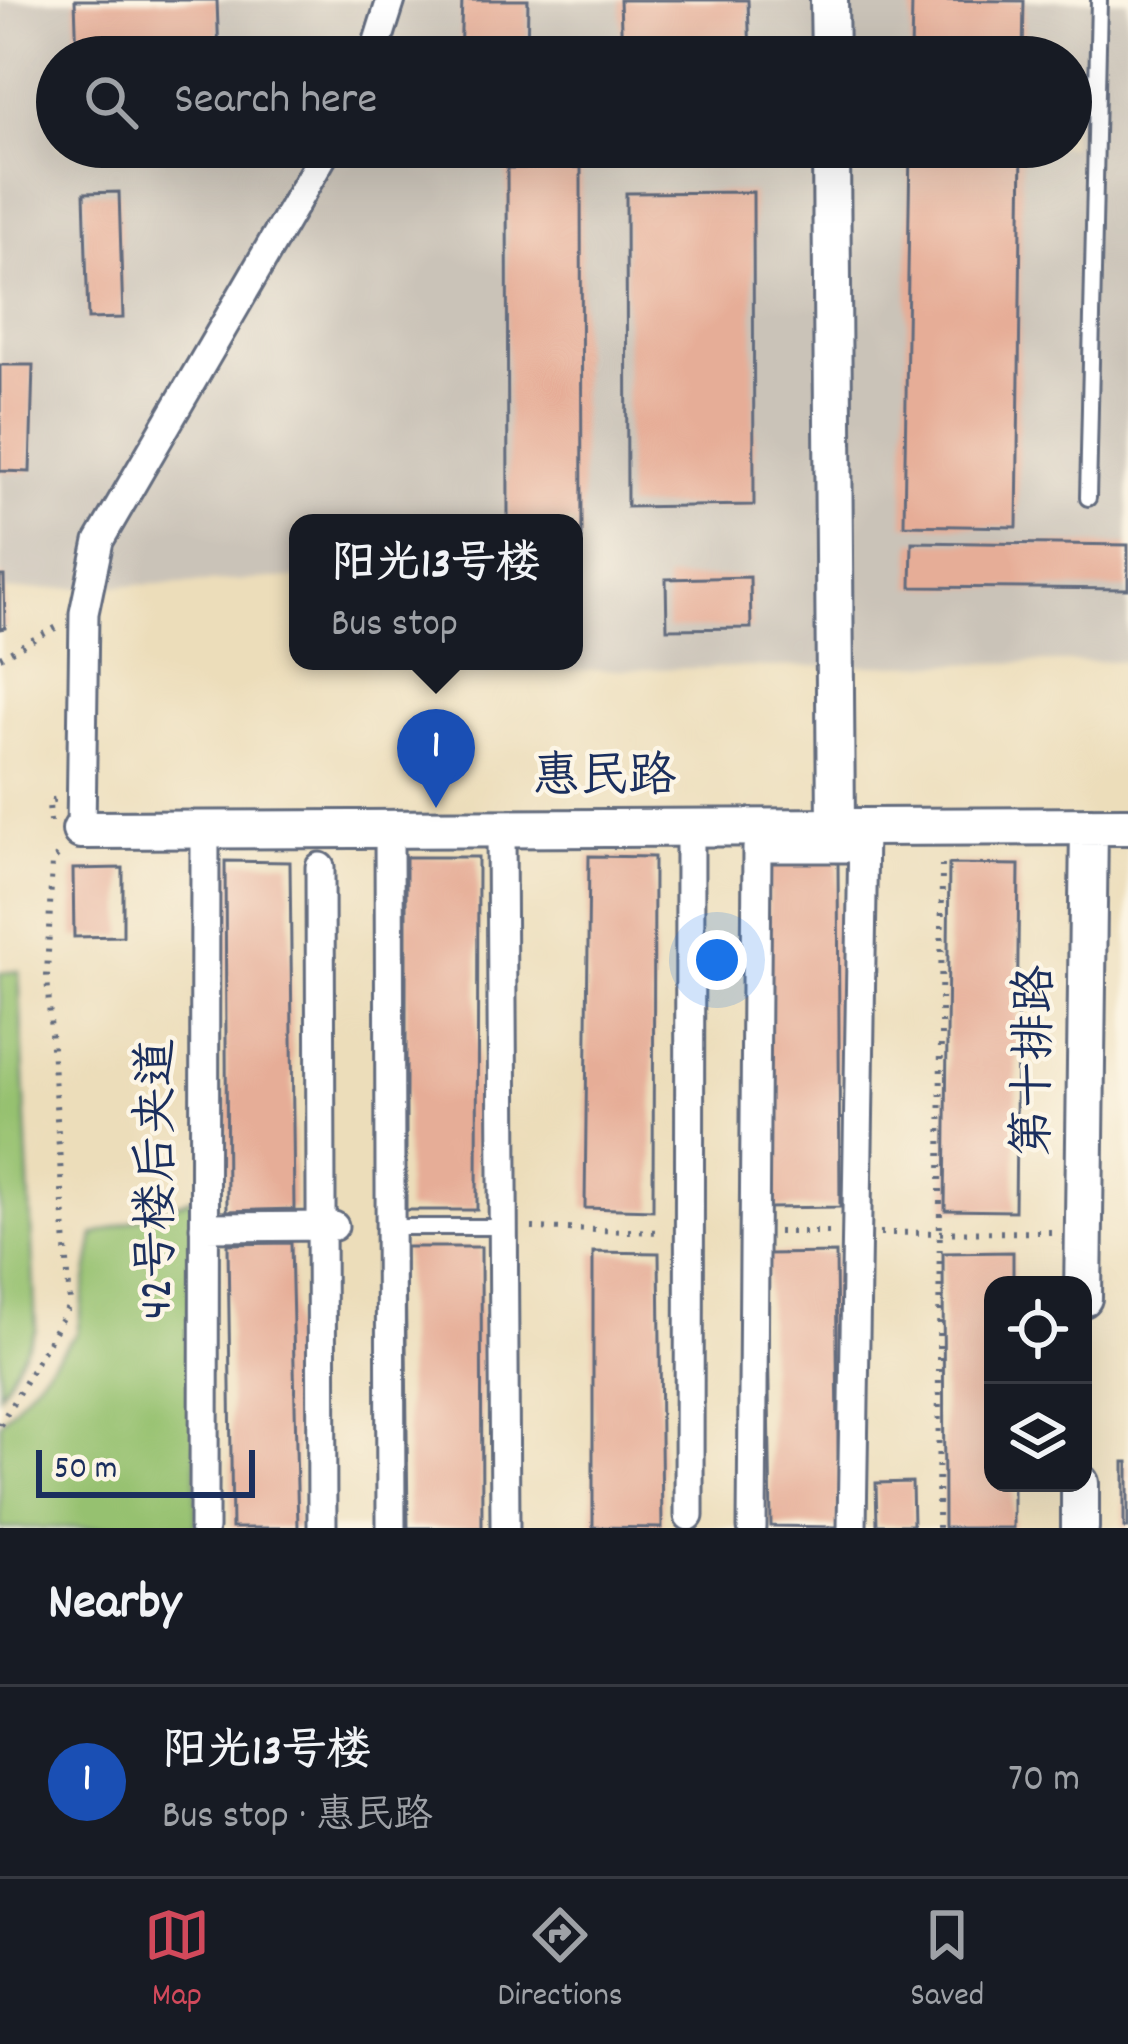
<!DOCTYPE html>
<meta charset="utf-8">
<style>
body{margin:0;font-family:Dekko,"LXGW WenKai TC",sans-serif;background:#20242c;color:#f1f3f6}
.controls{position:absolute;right:36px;bottom:36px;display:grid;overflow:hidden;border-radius:24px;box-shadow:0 12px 48px #0002}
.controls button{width:108px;height:108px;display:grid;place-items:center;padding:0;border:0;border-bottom:3px solid #363941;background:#171b24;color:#f1f3f6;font:60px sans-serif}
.scale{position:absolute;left:36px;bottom:30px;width:219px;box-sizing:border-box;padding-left:12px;border:6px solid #1b2f5e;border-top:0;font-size:33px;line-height:42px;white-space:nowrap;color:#1b2f5e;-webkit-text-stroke:9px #fcf5e5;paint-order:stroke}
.you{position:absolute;left:717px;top:960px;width:42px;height:42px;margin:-30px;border:9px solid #fff;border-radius:50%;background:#1a73e8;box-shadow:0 0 0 18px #1a73e833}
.badge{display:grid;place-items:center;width:78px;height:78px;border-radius:50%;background:#d1495b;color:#fff;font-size:39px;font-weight:700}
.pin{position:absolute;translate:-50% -99px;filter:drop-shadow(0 3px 6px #0008)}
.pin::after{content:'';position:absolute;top:63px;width:42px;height:36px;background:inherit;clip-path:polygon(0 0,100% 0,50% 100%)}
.popup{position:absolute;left:289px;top:514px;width:294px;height:156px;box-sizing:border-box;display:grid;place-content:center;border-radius:24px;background:#171b24;filter:drop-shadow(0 3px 9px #0005);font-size:39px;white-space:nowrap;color:#9ea1a6}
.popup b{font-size:45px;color:#f1f3f6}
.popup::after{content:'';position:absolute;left:50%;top:100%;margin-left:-24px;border:24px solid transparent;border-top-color:#171b24}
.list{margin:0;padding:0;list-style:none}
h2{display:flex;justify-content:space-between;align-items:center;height:156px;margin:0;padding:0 48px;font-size:51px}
h2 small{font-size:39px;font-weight:400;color:#9ea1a6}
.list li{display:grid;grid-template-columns:78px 1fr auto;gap:36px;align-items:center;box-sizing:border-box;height:192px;padding:0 48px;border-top:3px solid #363941}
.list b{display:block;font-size:45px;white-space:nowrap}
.list p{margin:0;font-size:39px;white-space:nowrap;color:#9ea1a6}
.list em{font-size:39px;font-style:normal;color:#9ea1a6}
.icon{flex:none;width:66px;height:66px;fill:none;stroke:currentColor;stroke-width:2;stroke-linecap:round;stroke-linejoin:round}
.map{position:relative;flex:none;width:1128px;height:1528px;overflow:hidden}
.search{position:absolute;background:#171b24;box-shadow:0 12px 48px #0002;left:36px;right:36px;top:36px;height:132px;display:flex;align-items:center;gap:30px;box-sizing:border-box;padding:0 42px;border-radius:66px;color:#9ea1a6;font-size:45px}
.sheet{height:348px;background:#171b24}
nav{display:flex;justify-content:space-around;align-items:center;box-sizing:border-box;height:168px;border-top:3px solid #363941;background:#171b24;font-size:33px;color:#9ea1a6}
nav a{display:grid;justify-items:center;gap:6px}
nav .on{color:#d1495b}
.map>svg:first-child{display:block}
.industrial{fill:#cac3b8;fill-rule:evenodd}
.green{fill:#96c16f;stroke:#587866;stroke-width:3}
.building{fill:#e6ad97}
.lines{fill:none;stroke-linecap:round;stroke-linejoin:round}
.service-casing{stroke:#646c7e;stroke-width:20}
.minor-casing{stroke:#646c7e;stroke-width:33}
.tertiary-casing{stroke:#646c7e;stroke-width:42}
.path{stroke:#646c7e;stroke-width:6;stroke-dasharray:3 9;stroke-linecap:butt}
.service{stroke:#fff;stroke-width:14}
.minor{stroke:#fff;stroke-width:27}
.tertiary{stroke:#fff;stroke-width:36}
.labels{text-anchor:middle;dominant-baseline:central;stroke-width:9;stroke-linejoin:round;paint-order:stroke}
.street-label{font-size:48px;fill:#1b2f5e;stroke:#fcf5e5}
</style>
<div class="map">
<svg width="1128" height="1528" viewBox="0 0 1128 1528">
<rect width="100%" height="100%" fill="#fcf5e5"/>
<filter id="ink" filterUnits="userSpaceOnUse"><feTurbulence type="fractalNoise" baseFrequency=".00833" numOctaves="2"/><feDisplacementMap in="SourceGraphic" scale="24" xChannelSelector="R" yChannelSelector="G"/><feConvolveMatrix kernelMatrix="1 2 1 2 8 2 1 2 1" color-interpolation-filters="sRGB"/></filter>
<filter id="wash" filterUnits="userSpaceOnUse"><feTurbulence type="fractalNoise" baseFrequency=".004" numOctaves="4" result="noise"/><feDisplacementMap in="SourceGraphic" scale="48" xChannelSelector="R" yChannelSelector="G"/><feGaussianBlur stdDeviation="2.7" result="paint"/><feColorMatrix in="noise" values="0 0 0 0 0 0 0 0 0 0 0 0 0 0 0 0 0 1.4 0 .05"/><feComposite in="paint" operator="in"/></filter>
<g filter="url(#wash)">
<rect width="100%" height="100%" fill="#ecddba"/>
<path class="industrial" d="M0 0H1128V661L472 672V661H574V523H298V578L0 591ZM57 57H1071V147H57Z"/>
<path class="green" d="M19 971 36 1330 0 1394V973Z
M196 1197V1528H0V1423L77 1333 94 1235Z"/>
<g id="blocks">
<path class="building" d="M75 0H217L219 57H77Z
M462 0H528L527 57H460Z
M620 0H748L750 57H622Z
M912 0 1024 1 1023 57H911Z
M624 147H752V152L625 156Z
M910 147H1022L1017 527 904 525Z
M581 167 582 539H574V523H508L507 168Z
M119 192 123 318 88 319 84 193Z
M753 192 754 505 627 507 626 193Z
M0 365H33L30 472 0 471Z
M912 542 1128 545V589L911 587Z
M0 576H4L5 628 0 629Z
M750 577 751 628 667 629 666 579Z
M589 856 654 857 653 1210 585 1208Z
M406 857H478L477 1210H406Z
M768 858 838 860 840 1207 767 1208Z
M225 861 290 862 294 1209 227 1211Z
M949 864 1019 865 1015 1211 945 1210Z
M123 868V936L74 937 73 869Z
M291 1243 298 1528H232L228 1244Z
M405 1247H481L482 1528H408Z
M593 1252 659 1253 662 1528 593 1527Z
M1013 1252V1285H993V1483H1013V1528H944L943 1253Z
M836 1253 839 1527 771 1526 767 1254Z
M1124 1462H1128V1528H1124Z
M912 1482 913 1525H877L876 1483Z"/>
</g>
</g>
<g filter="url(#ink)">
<use href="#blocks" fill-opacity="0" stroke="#646c7e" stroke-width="3"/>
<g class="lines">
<g class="service-casing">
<path id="service" d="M1088 498 1099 0
M389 1227H504"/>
</g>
<g class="minor-casing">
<path id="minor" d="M373 57 391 0
M501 828 505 1528
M389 829 391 1528
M81 830 84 613 99 541 328 147
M320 867 322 1528
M204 1227 334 1226
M689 1516 690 827
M204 1528 205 829
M752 1528 757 848H862
M852 1528 863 830"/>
</g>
<g class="tertiary-casing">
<path id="tertiary" d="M829 0 830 57
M831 147 836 827
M81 830 1128 826
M1083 1298 1089 826
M1080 1528V1483"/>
</g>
<path class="path" d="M0 657 59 626
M50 822 49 801 57 799
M532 1228 662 1232
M778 1232H830
M880 1233 1052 1232
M0 1425 70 1304 47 976 52 861 61 853
M0 1526 1 1528
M938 1528 942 860"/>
<use href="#service" class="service"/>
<use href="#minor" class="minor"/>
<use href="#tertiary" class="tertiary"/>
</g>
</g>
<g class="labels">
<g class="street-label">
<text x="604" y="780">惠民路</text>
<text transform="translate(1038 1061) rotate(-89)">第十排路</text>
<text transform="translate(160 1179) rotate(-90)">42号楼后夹道</text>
</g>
</g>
</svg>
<div class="controls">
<button><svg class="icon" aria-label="locate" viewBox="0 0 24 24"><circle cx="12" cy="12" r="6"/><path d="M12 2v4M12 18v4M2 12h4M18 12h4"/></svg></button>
<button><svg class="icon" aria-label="layers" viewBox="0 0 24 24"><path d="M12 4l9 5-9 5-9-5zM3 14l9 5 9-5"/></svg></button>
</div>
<div class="scale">50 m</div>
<div class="you"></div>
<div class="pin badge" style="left:436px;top:808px;background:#1a4fb4">1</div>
<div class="popup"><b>阳光13号楼</b>Bus stop</div>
<div class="search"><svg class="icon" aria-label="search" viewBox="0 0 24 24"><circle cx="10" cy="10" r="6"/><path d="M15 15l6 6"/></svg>Search here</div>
</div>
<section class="sheet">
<h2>Nearby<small></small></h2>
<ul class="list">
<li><span class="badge" style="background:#1a4fb4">1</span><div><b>阳光13号楼</b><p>Bus stop · 惠民路</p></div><em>70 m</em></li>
</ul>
</section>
<nav>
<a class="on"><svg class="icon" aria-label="map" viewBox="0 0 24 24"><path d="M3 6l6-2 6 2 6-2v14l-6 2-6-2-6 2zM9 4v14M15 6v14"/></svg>Map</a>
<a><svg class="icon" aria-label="directions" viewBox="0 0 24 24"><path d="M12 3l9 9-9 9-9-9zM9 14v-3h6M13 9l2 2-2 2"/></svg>Directions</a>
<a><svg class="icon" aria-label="saved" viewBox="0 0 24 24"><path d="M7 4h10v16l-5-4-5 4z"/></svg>Saved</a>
</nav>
